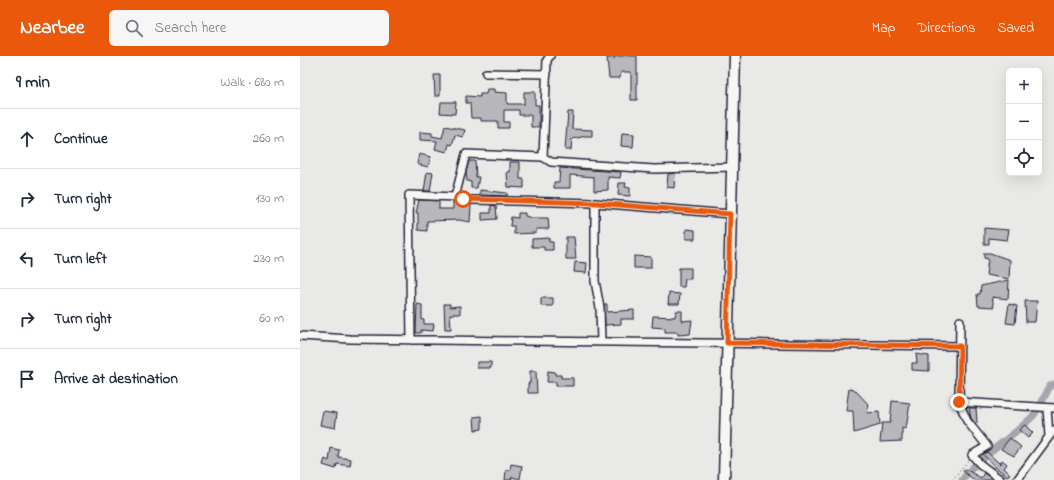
<!DOCTYPE html>
<meta charset="utf-8">
<style>
body{margin:0;font-family:"Indie Flower",sans-serif;background:#f6f6f7;color:#1f2937}
.controls{position:absolute;right:12px;top:12px;display:grid;overflow:hidden;border-radius:6px;box-shadow:0 4px 16px #0002}
.controls button{width:36px;height:36px;display:grid;place-items:center;padding:0;border:0;border-bottom:1px solid #e0e1e3;background:#fff;color:#1f2937;font:20px sans-serif}
.stop{position:absolute;width:12px;height:12px;margin:-9px;border:3px solid #ea580c;border-radius:50%;background:#fff}
.stop.end{background:#ea580c;border-color:#fff;box-shadow:0 1px 4px #0008}
.list{margin:0;padding:0;list-style:none}
h2{display:flex;justify-content:space-between;align-items:center;height:52px;margin:0;padding:0 16px;font-size:17px}
h2 small{font-size:13px;font-weight:400;color:#747a83}
.list li{display:grid;grid-template-columns:26px 1fr auto;gap:12px;align-items:center;box-sizing:border-box;height:60px;padding:0 16px;border-top:1px solid #e0e1e3}
.list b{display:block;font-size:15px;white-space:nowrap}
.list em{font-size:13px;font-style:normal;color:#747a83}
.icon{flex:none;width:22px;height:22px;fill:none;stroke:currentColor;stroke-width:2;stroke-linecap:round;stroke-linejoin:round}
.map{position:relative;flex:none;width:754px;height:424px;overflow:hidden}
header{display:flex;align-items:center;gap:24px;box-sizing:border-box;height:56px;padding:0 20px;background:#ea580c;color:#fff}
header strong{font-size:19px}
nav{display:flex;gap:22px;margin-inline-start:auto;font-size:14px}
.search{width:280px;height:36px;background:#f6f6f7;display:flex;align-items:center;gap:10px;box-sizing:border-box;padding:0 14px;border-radius:6px;color:#747a83;font-size:15px}
main{display:flex}
aside{flex:1;background:#fff}
.map>svg:first-child{display:block}
.lines{fill:none;stroke-linecap:round;stroke-linejoin:round}
.canal{stroke:#a5a5ac;stroke-width:7}
.building{fill:#b8b8bc;stroke:#22223b}
.lane-casing{stroke:#22223b;stroke-width:6}
.street-casing{stroke:#22223b;stroke-width:10}
.secondary-casing{stroke:#22223b;stroke-width:13}
.path{stroke:#22223b;stroke-width:1;stroke-dasharray:1 3;stroke-linecap:butt}
.lane{stroke:#f6f6f2;stroke-width:3.5}
.street{stroke:#f6f6f2;stroke-width:7}
.secondary{stroke:#f6f6f2;stroke-width:10}
.route{stroke:#ea580c;stroke-width:5}
</style>
<header>
<strong>Nearbee</strong>
<div class="search"><svg class="icon" aria-label="search" viewBox="0 0 24 24"><circle cx="10" cy="10" r="6"/><path d="M15 15l6 6"/></svg>Search here</div>
<nav><a>Map</a><a>Directions</a><a>Saved</a></nav>
</header>
<main>
<aside>
<h2>9 min<small>Walk · 680 m</small></h2>
<ul class="list">
<li><svg class="icon" aria-label="ahead" viewBox="0 0 24 24"><path d="M12 20V5M6 11l6-6 6 6"/></svg><div><b>Continue</b></div><em>260 m</em></li>
<li><svg class="icon" aria-label="right" viewBox="0 0 24 24"><path d="M7 20v-9h11M14 6l5 5-5 5"/></svg><div><b>Turn right</b></div><em>130 m</em></li>
<li><svg class="icon" aria-label="left" viewBox="0 0 24 24"><path d="M17 20v-9H6M10 6l-5 5 5 5"/></svg><div><b>Turn left</b></div><em>230 m</em></li>
<li><svg class="icon" aria-label="right" viewBox="0 0 24 24"><path d="M7 20v-9h11M14 6l5 5-5 5"/></svg><div><b>Turn right</b></div><em>60 m</em></li>
<li><svg class="icon" aria-label="arrive" viewBox="0 0 24 24"><path d="M6 21V4h12l-3 4 3 4H6"/></svg><div><b>Arrive at destination</b></div></li>
</ul>
</aside>
<div class="map">
<svg width="754" height="424" viewBox="0 0 754 424">
<rect width="100%" height="100%" fill="#e9e9e7"/>
<filter id="ink" filterUnits="userSpaceOnUse"><feTurbulence type="fractalNoise" baseFrequency=".025" numOctaves="2"/><feDisplacementMap in="SourceGraphic" scale="8" xChannelSelector="R" yChannelSelector="G"/><feConvolveMatrix kernelMatrix="1 2 1 2 8 2 1 2 1" color-interpolation-filters="sRGB"/></filter>
<g filter="url(#ink)">
<g class="lines">
<path class="canal" d="M662 424C681 398 711 383 733 360 740 352 745 339 750 330L754 328"/>
</g>
<path class="building" d="M314 0H337V44H331V16H321L320 22H309L307 2H315Z
M134 19H140V40H135Z
M187 33H194V36L207 37V48H224V36H235V49H239V71H231V59H219V54H204V66H209V72H198V65H181V62H171L170 47H166V40L180 41V38H186Z
M141 46H156L155 58 140 57Z
M268 56H273L272 73 292 74V80H283L282 81 272 83 271 94H265Z
M145 70 165 74 163 81 155 79 152 89 149 88 147 96 135 93 137 85 120 84V76L132 77V80L142 82Z
M322 77 334 78 333 91 321 90Z
M119 98 131 101 128 111 117 108Z
M169 105H175L176 121H179L177 132H171V126L167 125 166 116Z
M210 106H220V123H224V132L208 131 207 116H210Z
M260 112 321 116 320 122 308 121V134L294 135V121L270 119V132H254V126H259Z
M127 116 133 117 130 135H124Z
M375 117 374 132 367 131 368 118Z
M319 127H326L325 131 330 132V140L318 139Z
M180 134 207 137V140L180 139Z
M119 144 139 145V153H153V146L168 147 171 149 170 166 159 164 127 165V175L118 174V157H116Z
M191 149 196 150 197 163 182 164V157H191Z
M218 157H225V160L232 162H248L249 173H236V177L214 178V170H210L211 161 218 162Z
M684 172 709 174 707 184 689 182V188H684Z
M386 173 395 174V183H386Z
M266 181H274L276 203H266Z
M249 182V186H253V194H244V191H232V183Z
M684 197H690L710 204 709 223 686 219 688 203 684 202Z
M334 200 351 201V212H334Z
M275 206 287 207 286 217 274 216Z
M379 212H391V223H385L384 231H379Z
M709 224 708 243 692 241 694 251 678 250 677 238H680L681 230Z
M369 237 380 238 379 248H368Z
M241 242H253V250H241Z
M725 245H737L735 266H726Z
M117 248 122 249V264H124V268H134L133 275 121 274V277H116Z
M144 248H150V251L160 250V258H150L151 273H145Z
M304 248H307V256L334 254V263H321V268L305 269Z
M709 248 717 250 715 268 706 267Z
M376 255H382V265L392 264 390 278 378 279V276H365V272L352 271 353 260 375 261Z
M616 298 629 300V315L612 314V307H617Z
M177 306H191V312H177Z
M230 315H236L237 337H228V327H230Z
M248 315 255 316V319H261V322H273V330H256V326H247Z
M549 332 554 333 569 349 567 357 579 356 580 369 554 377 553 355H546Z
M592 345 610 347 606 373 602 372V385L580 386 582 367H590Z
M669 352H676L677 367H675L671 362Z
M23 355 37 357 35 372 20 369Z
M182 360V373L175 374 174 361Z
M725 369 733 377 728 382 719 374Z
M710 382 721 391 714 400 701 393Z
M31 392 39 394 38 401 51 403 50 410 37 408 36 413 23 409 25 403 29 405Z
M687 396 700 408 702 404 707 408 704 412 710 418 707 420 695 411 683 398Z
M211 408 222 410 220 423 212 421 211 424H205L206 414H210Z
M665 413 681 422 684 417 693 424H674L663 415Z"/>
<g class="lines">
<g class="lane-casing">
<path id="lane" d="M155 141 172 144"/>
</g>
<g class="street-casing">
<path id="street" d="M186 17 247 18
M243 101 247 4 250 0
M172 144 295 147 430 158
M295 147V225L300 252 301 286
M660 265 659 346 754 352
M0 280 50 283 660 290
M111 284 109 139 155 141 166 98 243 101 251 106 354 113 432 111
M659 346 667 365 687 390 672 399 680 408 701 424
M747 352 749 380
M717 424 754 374"/>
</g>
<g class="secondary-casing">
<path id="secondary" d="M424 424 435 0"/>
</g>
<path class="path" d="M652 424 668 405"/>
<use href="#lane" class="lane"/>
<use href="#street" class="street"/>
<use href="#secondary" class="secondary"/>
</g>
</g>
<g class="lines" filter="url(#ink)">
<path class="route" d="M163 143 296 147 430 158 427 287 660 290 659 346"/>
</g>
</svg>
<div class="controls">
<button>+</button>
<button>−</button>
<button><svg class="icon" aria-label="locate" viewBox="0 0 24 24"><circle cx="12" cy="12" r="6"/><path d="M12 2v4M12 18v4M2 12h4M18 12h4"/></svg></button>
</div>
<div class="stop" style="left:163px;top:143px"></div>
<div class="stop end" style="left:659px;top:346px"></div>
</div>
</main>
